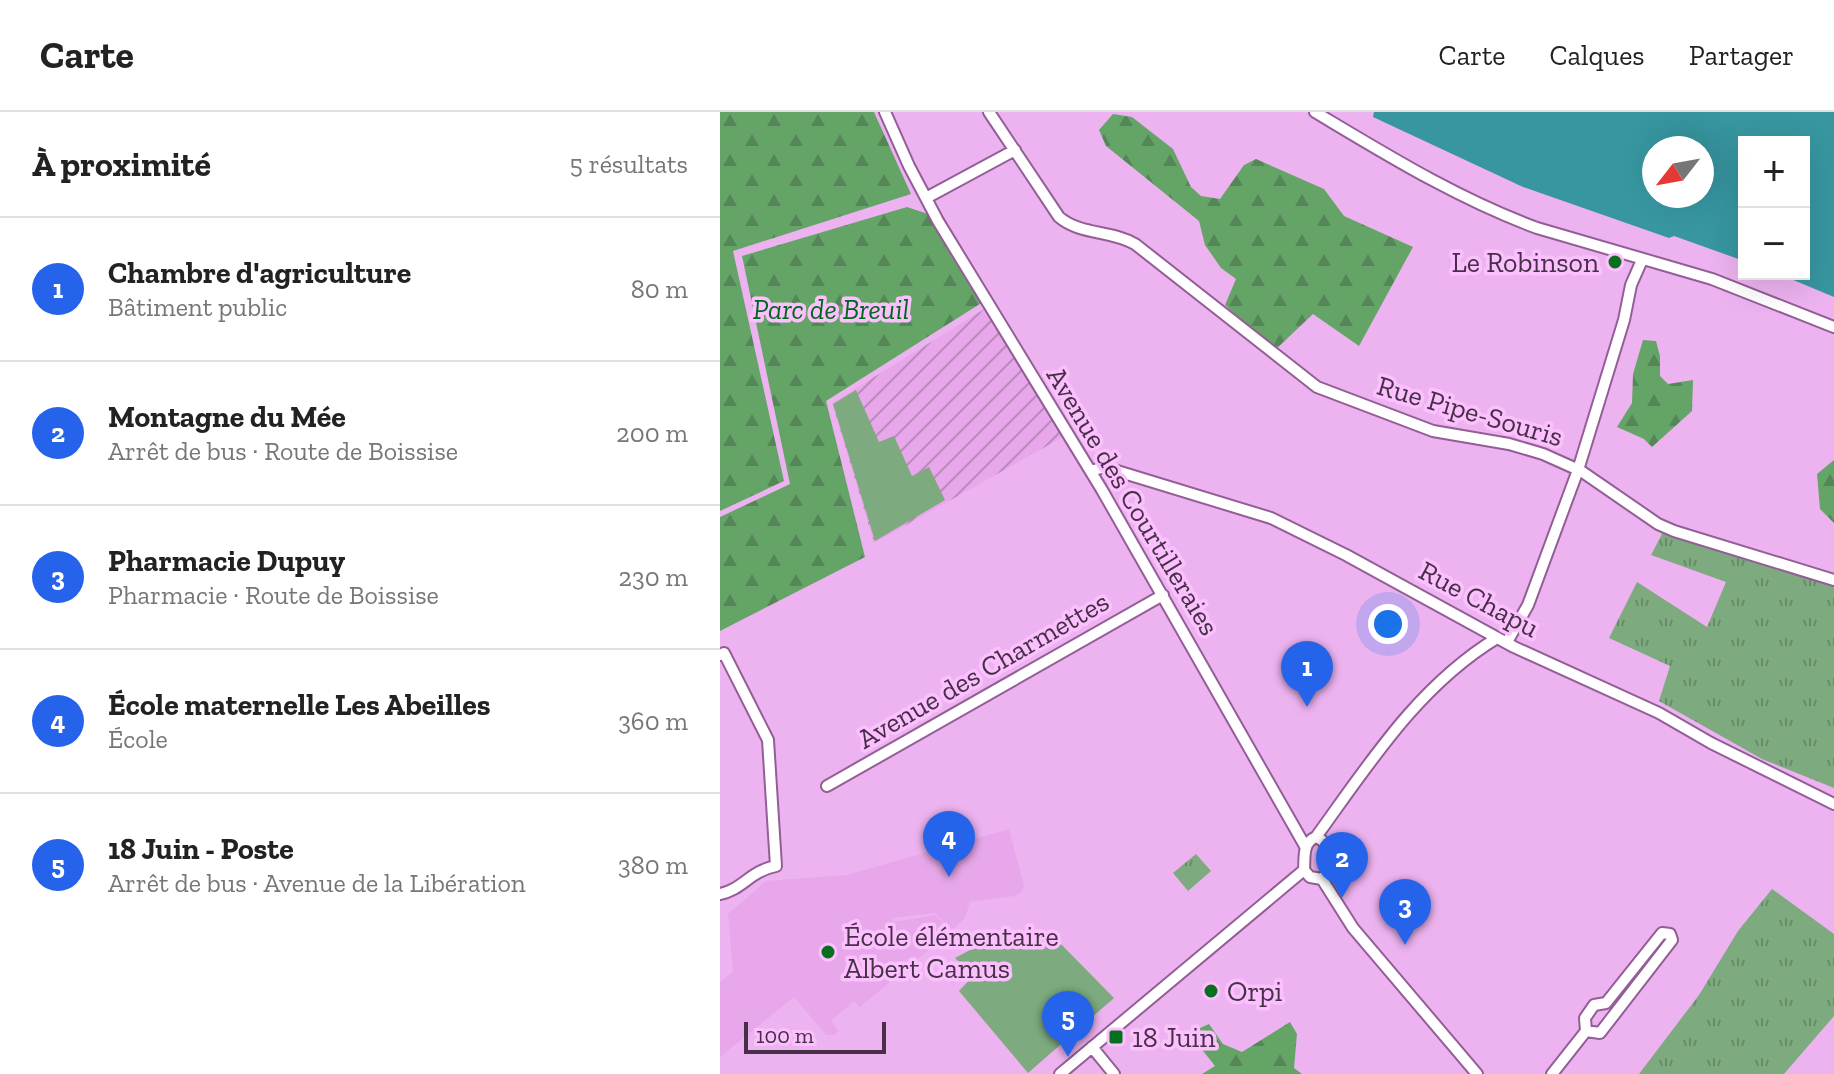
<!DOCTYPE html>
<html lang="fr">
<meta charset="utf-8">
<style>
body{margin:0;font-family:"Zilla Slab",serif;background:#f2f2f2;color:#222}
.controls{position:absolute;right:24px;top:24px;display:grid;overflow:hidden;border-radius:0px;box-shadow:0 8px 32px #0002}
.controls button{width:72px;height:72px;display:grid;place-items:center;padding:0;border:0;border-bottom:2px solid #e0e0e0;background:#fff;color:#222;font:40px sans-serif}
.compass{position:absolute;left:922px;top:24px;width:72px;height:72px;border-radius:50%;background:#fff;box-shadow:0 8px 32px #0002;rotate:239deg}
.scale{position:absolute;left:24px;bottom:20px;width:142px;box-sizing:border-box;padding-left:8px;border:4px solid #462f47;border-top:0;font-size:22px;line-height:28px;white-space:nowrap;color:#462f47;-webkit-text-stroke:6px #fbc0fd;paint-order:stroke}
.you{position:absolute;left:668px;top:512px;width:28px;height:28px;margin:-20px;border:6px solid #fff;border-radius:50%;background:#1a73e8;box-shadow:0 0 0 12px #1a73e833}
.badge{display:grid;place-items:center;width:52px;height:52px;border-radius:50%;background:#2563eb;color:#fff;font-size:26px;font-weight:700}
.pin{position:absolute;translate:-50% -66px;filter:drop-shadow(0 2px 4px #0008)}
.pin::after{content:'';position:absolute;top:42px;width:28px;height:24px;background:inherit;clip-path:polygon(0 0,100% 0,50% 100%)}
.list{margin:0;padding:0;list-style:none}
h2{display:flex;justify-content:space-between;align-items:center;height:104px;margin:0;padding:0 32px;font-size:34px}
h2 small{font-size:26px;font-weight:400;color:#767676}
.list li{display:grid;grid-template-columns:52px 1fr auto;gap:24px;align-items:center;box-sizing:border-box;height:144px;padding:0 32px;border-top:2px solid #e0e0e0}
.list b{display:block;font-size:30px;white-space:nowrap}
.list p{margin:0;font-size:26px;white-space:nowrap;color:#767676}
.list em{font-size:26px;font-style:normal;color:#767676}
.map{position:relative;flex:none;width:1114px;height:962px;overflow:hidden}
header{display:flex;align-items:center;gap:48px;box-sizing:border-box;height:112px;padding:0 40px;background:#fff;border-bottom:2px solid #e0e0e0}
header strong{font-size:38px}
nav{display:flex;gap:44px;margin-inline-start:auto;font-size:28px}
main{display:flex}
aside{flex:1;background:#fff}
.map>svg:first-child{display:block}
.built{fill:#e7a7ea}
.industrial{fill:url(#industrial-furrows)}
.green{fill:#7daa7e}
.forest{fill:url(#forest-firs)}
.park{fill:url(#park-tufts)}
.water{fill:#3796a0;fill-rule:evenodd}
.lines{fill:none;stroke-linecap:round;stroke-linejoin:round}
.minor-casing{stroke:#935e96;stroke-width:14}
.minor{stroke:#fff;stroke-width:10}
.poi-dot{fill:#086f1e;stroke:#fbc0fd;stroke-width:3}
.labels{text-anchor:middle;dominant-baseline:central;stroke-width:7;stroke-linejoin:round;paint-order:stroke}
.poi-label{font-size:28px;fill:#462f47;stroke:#fbc0fd;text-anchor:start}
.park-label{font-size:28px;font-style:italic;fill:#01681a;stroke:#fbc0fd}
.street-label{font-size:28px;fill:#462f47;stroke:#fbc0fd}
</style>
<header>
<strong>Carte</strong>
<nav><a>Carte</a><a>Calques</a><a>Partager</a></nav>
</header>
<main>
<aside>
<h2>À proximité<small>5 résultats</small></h2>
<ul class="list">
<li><span class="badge">1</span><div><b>Chambre d'agriculture</b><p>Bâtiment public</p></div><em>80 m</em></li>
<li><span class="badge">2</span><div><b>Montagne du Mée</b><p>Arrêt de bus · Route de Boissise</p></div><em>200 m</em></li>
<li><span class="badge">3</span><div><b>Pharmacie Dupuy</b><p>Pharmacie · Route de Boissise</p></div><em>230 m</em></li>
<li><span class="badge">4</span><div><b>École maternelle Les Abeilles</b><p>École</p></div><em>360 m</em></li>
<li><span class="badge">5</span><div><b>18 Juin - Poste</b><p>Arrêt de bus · Avenue de la Libération</p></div><em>380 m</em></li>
</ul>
</aside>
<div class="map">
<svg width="1114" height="962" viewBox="0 0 1114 962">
<defs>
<pattern id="industrial-furrows" width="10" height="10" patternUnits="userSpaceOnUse" patternTransform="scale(2)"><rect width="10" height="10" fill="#e7a7ea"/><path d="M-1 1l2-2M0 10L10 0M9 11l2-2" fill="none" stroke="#bd88bf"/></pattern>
<pattern id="forest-firs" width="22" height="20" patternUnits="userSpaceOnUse" patternTransform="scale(2)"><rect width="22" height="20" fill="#64a467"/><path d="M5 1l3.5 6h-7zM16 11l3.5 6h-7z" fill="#548657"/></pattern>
<pattern id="park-tufts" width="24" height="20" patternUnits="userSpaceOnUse" patternTransform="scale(2)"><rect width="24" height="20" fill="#7daa7e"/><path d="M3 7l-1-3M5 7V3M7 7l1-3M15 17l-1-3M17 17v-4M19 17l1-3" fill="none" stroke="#688b69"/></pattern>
</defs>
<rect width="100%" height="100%" fill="#edb3f0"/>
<path class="built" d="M289 717 304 774 302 780 295 784 250 790 245 806 231 819 216 801 172 806 173 810 216 803 230 820 140 895 134 889 111 909 119 919 114 923H106L74 885 0 945V870L13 860 8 802 46 769 127 763Z"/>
<path class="industrial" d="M266 196 343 325 154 431 112 291Z"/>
<path class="green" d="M136 278 159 330 174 324 192 364 209 355 225 388 155 429 113 292Z
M332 823 394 886 308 961 239 879 253 864 235 846 271 827Z"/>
<path class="forest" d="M0 0H154L191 82 13 139 64 369 0 399Z
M393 2 412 5 453 37 471 75 481 84 500 87 524 53 536 47 604 77 624 104 693 135 639 234 593 202 554 239 505 193 516 167 501 156 485 133 479 109 386 34 379 18Z
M187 95 208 102 263 190 106 289 145 445 0 519V405L70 372 22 144Z
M923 228 936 229 940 244V264L948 272 973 268 972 299 932 335 924 327 897 315 912 291 913 262Z
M1114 348V411L1100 397 1097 362Z
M570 910 577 922 574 956 582 962H482L495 954 469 921 489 912 503 932 522 940Z"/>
<path class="park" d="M943 420 1114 473V676L1042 647 939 589 950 554 889 526 917 470 987 515 1006 470 931 443Z
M476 742 491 759 468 779 453 761Z
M1052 777 1114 822V904L1064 962H919L979 883 1018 819Z"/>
<path class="water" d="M654 0H1114V185L1059 162H1084V30H1024V149L954 124 949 126 803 75 653 5ZM982 36V84H934V36Z"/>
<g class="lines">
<g class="minor-casing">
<path id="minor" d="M165 0 189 54 218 109 382 378 585 734
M269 0 339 105C360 123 391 118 415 132L597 275 713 319 789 332 823 342 861 359 938 412 954 419 1114 468
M595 0C667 43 738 87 817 116L992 167 1114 215
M206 86 295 38
M371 359 384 355 551 406 626 443 794 535 939 601 991 631 1114 692
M787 530 808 493 858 358 904 208 911 173 922 148
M0 543 4 541 48 628 56 754C30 759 22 778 0 782
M107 674 443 483
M596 725C649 652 698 574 777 526
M596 725C613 732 614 755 602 767L590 765 584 758C585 745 582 731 596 725Z
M602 767 633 816 757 962
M942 821 950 822 952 828 880 921 866 919 865 906 874 893 886 891Z
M372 935 394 962
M340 962 584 758
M832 962 866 919"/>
</g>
<use href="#minor" class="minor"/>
</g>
<g class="poi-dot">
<circle cx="895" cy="150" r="8"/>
<circle cx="108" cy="840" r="8"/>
<circle cx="491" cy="879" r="8"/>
<rect x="388" y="917" width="16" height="16" rx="4"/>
</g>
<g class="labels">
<g class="poi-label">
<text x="879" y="150" text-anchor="end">Le Robinson</text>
<text x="124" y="824">École élémentaire<tspan x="124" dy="32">Albert Camus</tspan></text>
<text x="507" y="879">Orpi</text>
<text x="412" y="925">18 Juin</text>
</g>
<g class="park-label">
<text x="111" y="197">Parc de Breuil</text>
</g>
<g class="street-label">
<text transform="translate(750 299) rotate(16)">Rue Pipe-Souris</text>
<text transform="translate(413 389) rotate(59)">Avenue des Courtilleraies</text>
<text transform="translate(759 487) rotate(28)">Rue Chapu</text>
<text transform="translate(263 558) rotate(-30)">Avenue des Charmettes</text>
</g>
</g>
</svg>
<div class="controls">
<button>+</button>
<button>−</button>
</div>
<svg class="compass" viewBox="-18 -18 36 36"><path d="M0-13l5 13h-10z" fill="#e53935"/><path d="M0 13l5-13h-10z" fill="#767676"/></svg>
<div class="scale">100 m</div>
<div class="you"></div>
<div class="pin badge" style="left:587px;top:595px">1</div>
<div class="pin badge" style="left:622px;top:786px">2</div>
<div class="pin badge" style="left:685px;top:833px">3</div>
<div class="pin badge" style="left:229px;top:765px">4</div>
<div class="pin badge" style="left:348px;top:945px">5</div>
</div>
</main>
